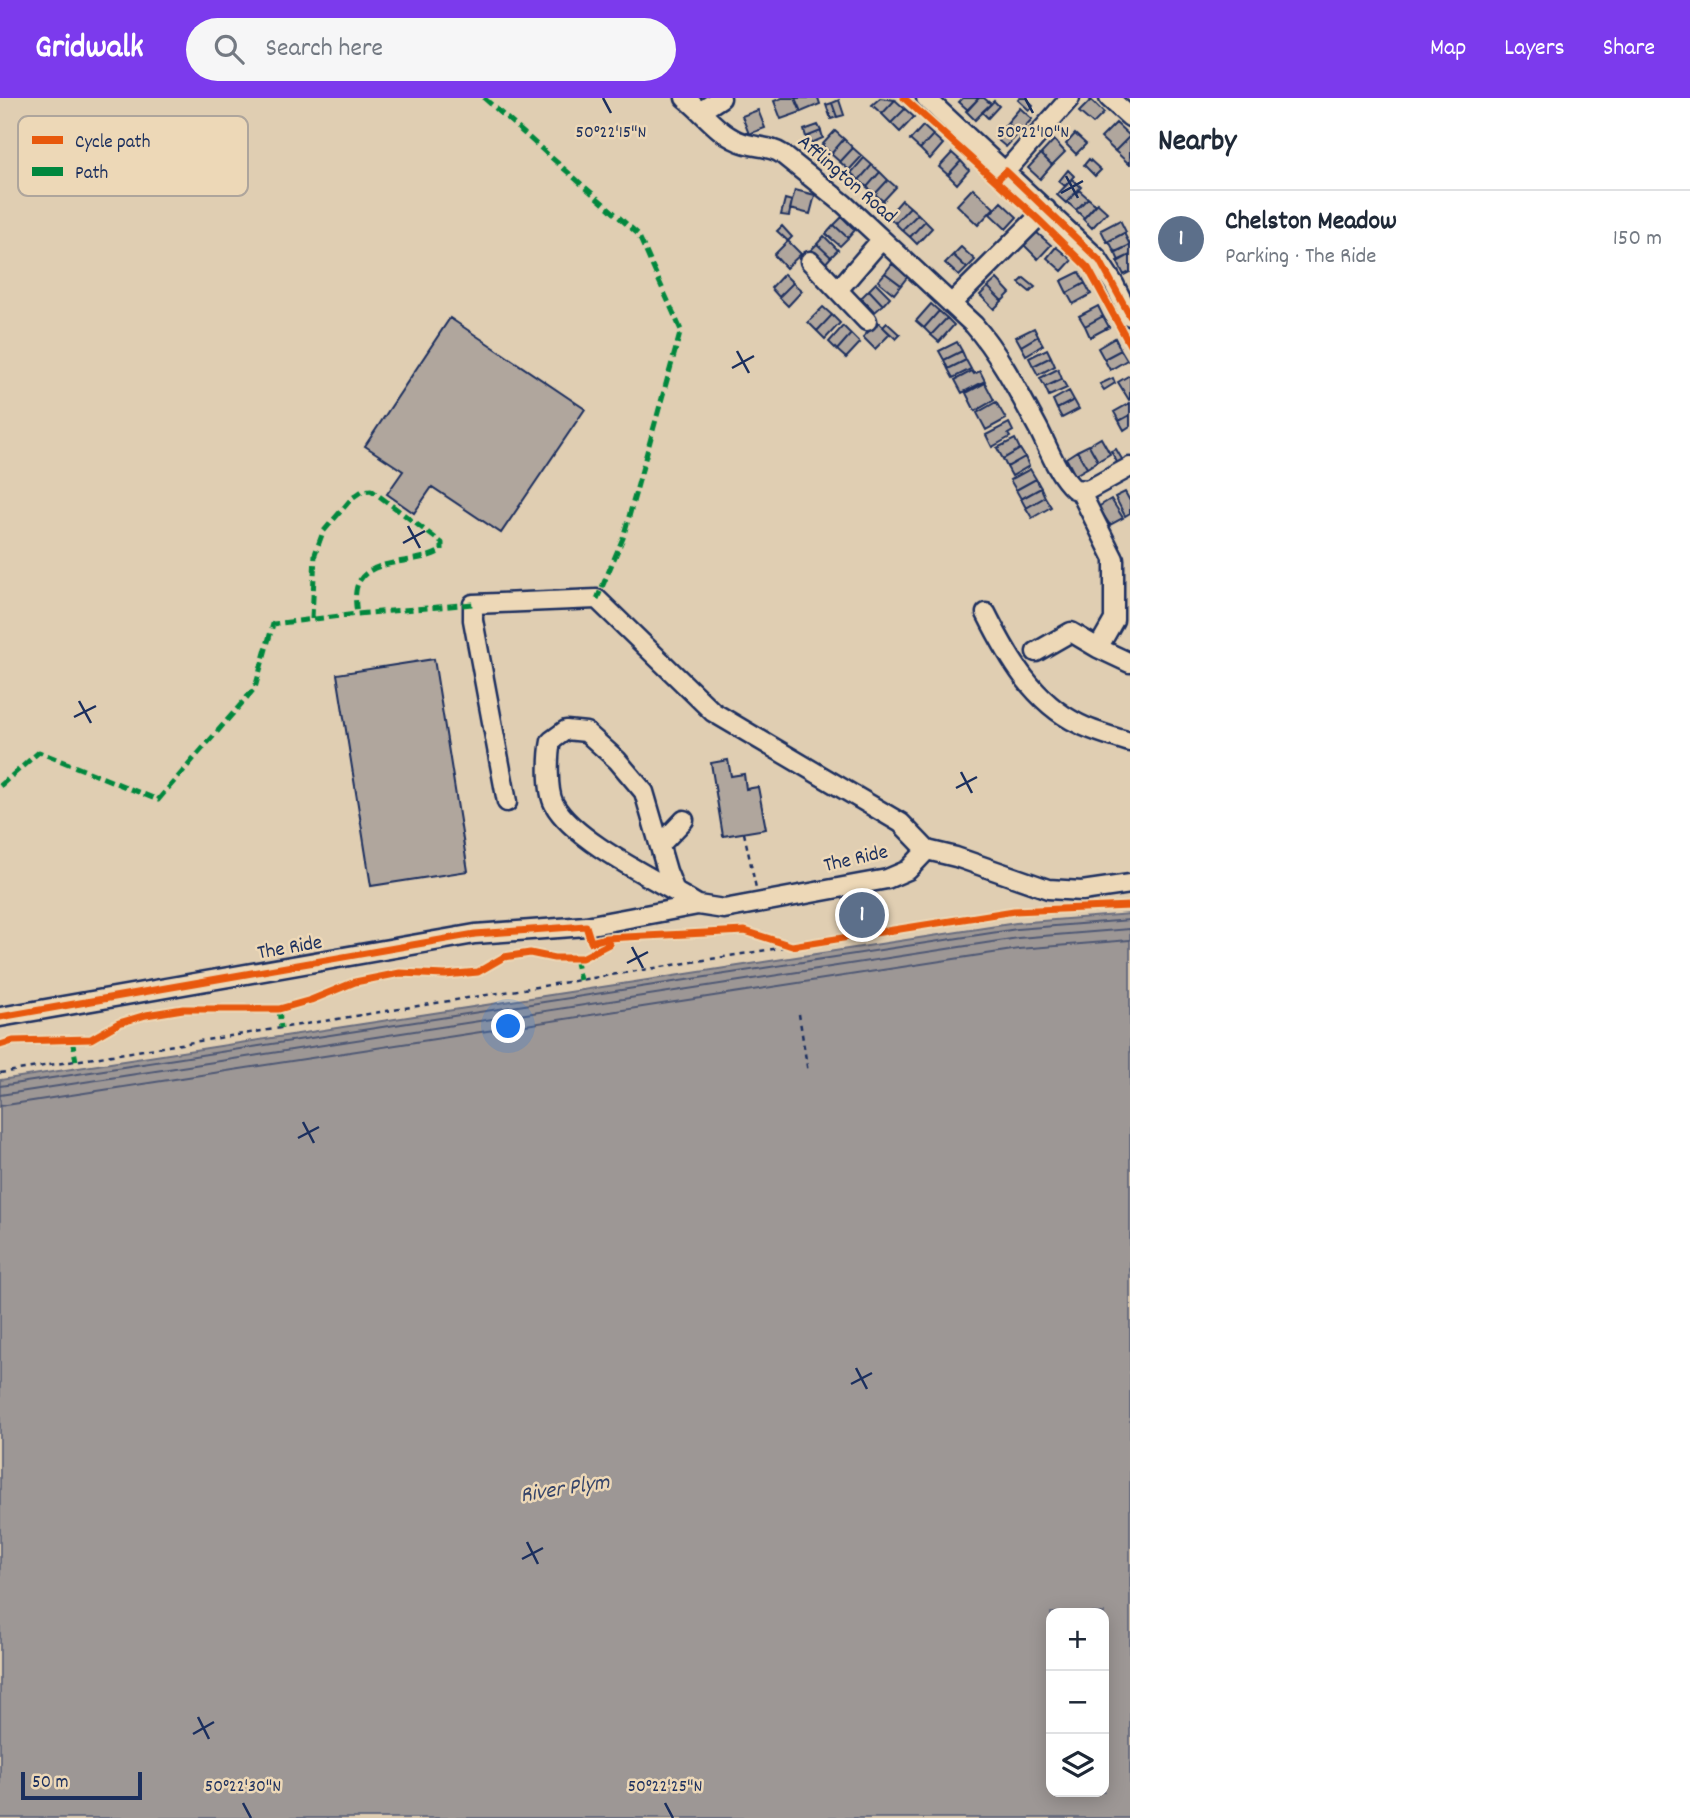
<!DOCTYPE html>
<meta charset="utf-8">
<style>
body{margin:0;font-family:Dekko,sans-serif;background:#f6f6f7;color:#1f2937}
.controls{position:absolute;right:21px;bottom:21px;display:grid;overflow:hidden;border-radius:14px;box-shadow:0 4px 18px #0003}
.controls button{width:63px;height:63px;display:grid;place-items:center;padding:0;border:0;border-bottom:2px solid #e0e1e3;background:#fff;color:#1f2937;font:35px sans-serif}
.scale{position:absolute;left:21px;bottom:18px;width:121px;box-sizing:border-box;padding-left:7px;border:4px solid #1b2f5e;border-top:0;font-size:19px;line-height:24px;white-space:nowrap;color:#1b2f5e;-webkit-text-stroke:5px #edd8b7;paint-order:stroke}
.you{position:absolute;left:509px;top:929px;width:24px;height:24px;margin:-18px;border:5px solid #fff;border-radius:50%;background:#1a73e8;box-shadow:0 0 0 10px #1a73e833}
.badge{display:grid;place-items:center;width:46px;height:46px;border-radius:50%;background:#7c3aed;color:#fff;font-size:23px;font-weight:700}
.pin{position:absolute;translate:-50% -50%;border:4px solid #fff;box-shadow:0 2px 7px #0006}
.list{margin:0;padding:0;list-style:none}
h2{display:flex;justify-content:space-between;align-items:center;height:91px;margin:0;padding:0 28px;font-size:30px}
h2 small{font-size:23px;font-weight:400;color:#747a83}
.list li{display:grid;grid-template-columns:46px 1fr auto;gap:21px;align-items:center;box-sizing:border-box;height:98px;padding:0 28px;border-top:2px solid #e0e1e3}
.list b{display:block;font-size:26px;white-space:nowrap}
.list p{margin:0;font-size:23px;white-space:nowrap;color:#747a83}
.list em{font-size:23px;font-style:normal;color:#747a83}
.icon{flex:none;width:38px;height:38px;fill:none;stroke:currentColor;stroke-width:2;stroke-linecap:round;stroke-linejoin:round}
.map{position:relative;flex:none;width:1130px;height:1720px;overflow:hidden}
header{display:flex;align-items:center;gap:42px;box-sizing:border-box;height:98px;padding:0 35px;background:#7c3aed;color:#fff}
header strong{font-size:33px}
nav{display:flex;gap:38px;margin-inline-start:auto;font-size:24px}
.search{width:490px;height:63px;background:#f6f6f7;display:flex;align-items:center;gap:18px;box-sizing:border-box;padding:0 24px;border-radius:38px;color:#747a83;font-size:26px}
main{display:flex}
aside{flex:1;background:#fff}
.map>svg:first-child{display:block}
.water{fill:#9d9795;stroke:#696d7f;stroke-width:2;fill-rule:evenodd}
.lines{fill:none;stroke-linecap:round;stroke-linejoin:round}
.shore{stroke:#4f5974;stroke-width:2}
.building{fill:#b0a69d;stroke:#1b2f5e;stroke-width:2}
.minor-casing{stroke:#1b2f5e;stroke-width:23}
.path{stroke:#1b2f5e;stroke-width:2.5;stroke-dasharray:5 5;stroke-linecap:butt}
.minor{stroke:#edd8b7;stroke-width:18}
.quiet{stroke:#00873e;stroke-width:5;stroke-dasharray:10 5;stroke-linecap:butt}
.cycleway-casing{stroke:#edd8b7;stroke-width:11}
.cycleway{stroke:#e8590c;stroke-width:7}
.ticks{fill:none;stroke:#1b2f5e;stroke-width:2.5}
.labels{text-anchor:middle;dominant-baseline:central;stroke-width:5;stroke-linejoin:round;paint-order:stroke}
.street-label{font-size:21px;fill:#1b2f5e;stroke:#edd8b7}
.water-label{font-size:23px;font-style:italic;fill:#354469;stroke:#edd8b7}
.key{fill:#edd8b7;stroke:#aea59c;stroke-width:2}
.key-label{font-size:19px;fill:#1b2f5e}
.ticks-label{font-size:18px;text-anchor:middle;fill:#1b2f5e;stroke:#edd8b7;stroke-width:5;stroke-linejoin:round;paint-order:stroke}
</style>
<header>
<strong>Gridwalk</strong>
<div class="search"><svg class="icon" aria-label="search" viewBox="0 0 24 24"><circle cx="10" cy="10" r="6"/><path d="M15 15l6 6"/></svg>Search here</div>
<nav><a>Map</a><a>Layers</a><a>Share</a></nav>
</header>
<main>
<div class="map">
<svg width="1130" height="1720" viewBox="0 0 1130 1720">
<rect width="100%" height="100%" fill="#e0ceb2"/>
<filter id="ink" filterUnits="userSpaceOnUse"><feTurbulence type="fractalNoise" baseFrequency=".0143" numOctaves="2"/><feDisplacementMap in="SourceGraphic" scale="14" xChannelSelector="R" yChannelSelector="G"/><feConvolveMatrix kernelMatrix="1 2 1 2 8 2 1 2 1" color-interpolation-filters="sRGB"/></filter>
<g filter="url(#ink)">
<path class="water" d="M1130 816V1720H0V982L1016 825ZM1051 1515H1104V1694H1051Z"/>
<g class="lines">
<path class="shore" d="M0 988 1017 831 1130 822
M0 997 1018 840 1130 831
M0 1008 1019 851 1130 842"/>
</g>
<path class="building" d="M782 0H795L801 14 781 21 774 3Z
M795 0H818L820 6 801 14Z
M880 0 895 2 882 16 872 7Z
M963 0H979L968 12 959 4Z
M979 0H984L991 6 975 22 966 13Z
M1020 0H1026L1033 7 1029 12 1018 2Z
M839 2 844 17 837 19 832 5Z
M895 2 905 11 891 25 882 16Z
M1091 2 1104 15 1093 26 1079 14Z
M994 3 999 8 988 20 982 14Z
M832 5 837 19 831 21 826 7Z
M1020 10 1032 21 1019 35 1007 25Z
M905 11 914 19 900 34 891 25Z
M758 12 765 30 749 36 742 18Z
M1007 25 1019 35 1006 49 994 39Z
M1116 25 1130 38 1115 53 1101 40Z
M818 27 821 33 806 39 804 32Z
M923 28 933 37 920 51 910 42Z
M821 33 823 40 809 46 806 39Z
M835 33 844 41 831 56 822 47Z
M1075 36 1086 46 1076 56 1066 46Z
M933 37 943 46 930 61 920 51Z
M1130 38V66H1129L1115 53Z
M844 41 853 50 840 64 831 56Z
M1054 42 1065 54 1052 67 1041 56Z
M853 50 862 58 849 72 840 64Z
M952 55 961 63 948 77 939 69Z
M1041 56 1052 67 1040 81 1028 70Z
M864 60 872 67 859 82 851 75Z
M1089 61 1101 72 1095 78 1084 67Z
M961 63 969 72 957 86 948 77Z
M872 67 880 74 867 89 859 82Z
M1068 72 1074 78 1065 88 1059 83Z
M880 74 888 82 875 96 867 89Z
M1072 81 1081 89 1066 105 1057 97Z
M888 82 896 89 883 103 875 96Z
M973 90 994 110 978 127 957 107Z
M795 92 815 97 810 116 790 111Z
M1079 92 1088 100 1076 112 1067 104Z
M1088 100 1096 107 1084 120 1076 112Z
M785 101 792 103 789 118 781 117Z
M902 102 910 109 895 125 888 118Z
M1001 104 1017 119 1006 131 990 116Z
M1097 105 1107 114 1092 130 1083 121Z
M910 109 918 116 902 132 895 125Z
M918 116 925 123 910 139 902 132Z
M842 119 855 132 848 140 834 127Z
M1120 122 1126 134 1107 144 1101 132Z
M925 123 932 130 917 146 910 139Z
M834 127 848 140 840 148 826 136Z
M782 128 792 139 788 143 777 133Z
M1036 134 1051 147 1038 161 1024 147Z
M1124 135 1130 147 1115 155 1109 143Z
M824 138 838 152 831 159 817 146Z
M788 143 801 156 786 170 774 157Z
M817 146 831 159 824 167 810 153Z
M1130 147V157L1119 163 1115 154Z
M961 149 975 162 967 170 953 157Z
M1056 149 1072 162 1062 173 1047 160Z
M953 157 967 170 959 178 945 165Z
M1130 157V174L1124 177 1117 163Z
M892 166 908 178 901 187 885 175Z
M1079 174 1085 185 1067 195 1061 183Z
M885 175 901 187 894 196 878 183Z
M784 176 793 185 779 199 771 190Z
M1024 180 1035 189 1030 194 1019 185Z
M997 181 1010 195 1002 203 988 189Z
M793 185 802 193 788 208 779 199Z
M876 185 890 199 883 207 869 192Z
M1085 185 1091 196 1073 206 1067 195Z
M988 189 1002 203 994 211 980 197Z
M869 192 883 207 875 214 861 200Z
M931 206 939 213 924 230 916 223Z
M1098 208 1103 218 1085 228 1079 218Z
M823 209 832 217 817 233 808 224Z
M939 213 947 220 931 237 924 230Z
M832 217 840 225 825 241 817 233Z
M1103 218 1109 229 1090 239 1085 228Z
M450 220 585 311 501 435 432 389 414 415 387 396 403 373 365 348Z
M947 220 954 227 939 244 931 237Z
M878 224 890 236 875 251 863 239Z
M887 225 900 237 896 241 883 229Z
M843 228 851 236 837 252 829 244Z
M1034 230 1038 238 1021 248 1016 239Z
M851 236 860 245 846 260 837 252Z
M1038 238 1043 247 1026 257 1021 248Z
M1115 240 1121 252 1104 261 1098 250Z
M957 244 962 253 944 262 939 253Z
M1047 251 1051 259 1033 268 1029 260Z
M1121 252 1127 262 1110 272 1104 261Z
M962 253 966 262 948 271 944 262Z
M1051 259 1055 268 1038 277 1033 268Z
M966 262 971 271 953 280 948 271Z
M1058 271 1062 281 1045 289 1040 280Z
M972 273 974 276 980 273 985 283 962 295 955 282Z
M1130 277V301L1129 302 1118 284Z
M1113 280 1115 285 1104 292 1100 286Z
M1062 281 1067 290 1049 298 1045 289Z
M985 285 994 302 975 313 966 295Z
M1069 293 1074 302 1057 311 1053 302Z
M1074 302 1079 311 1062 320 1057 311Z
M996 304 1006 321 986 332 977 315Z
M1130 305V317L1119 323 1114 314Z
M1130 317V328L1124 332 1119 323Z
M1009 325 1013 333 1008 336 1010 339 992 349 986 337Z
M1101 340 1110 356 1098 363 1089 347Z
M1015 341 1020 351 1003 361 997 350Z
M1089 347 1098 363 1087 370 1077 353Z
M1020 351 1025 359 1007 369 1003 361Z
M1116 351 1123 363 1118 366 1111 353Z
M1077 353 1087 370 1075 377 1066 360Z
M1025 359 1029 368 1012 378 1007 369Z
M1030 371 1036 381 1016 392 1010 382Z
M1036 381 1041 390 1021 401 1016 392Z
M1041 390 1045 399 1026 410 1021 401Z
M1125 394 1130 403V415L1125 418 1115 399Z
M1045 399 1051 409 1032 420 1026 410Z
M1111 401 1123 420 1110 427 1098 409Z
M434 561 468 773 371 788 337 576Z
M728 662 731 678 744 676 746 691 758 689 766 731 723 738 711 665Z"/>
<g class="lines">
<g class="minor-casing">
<path id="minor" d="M685 0C703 14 717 34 738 43 753 50 769 47 782 56L844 106 974 227C1000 257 1019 295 1038 330 1049 351 1056 374 1074 391L1088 392 1130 369
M926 0 1097 160 1114 186 1130 218
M1109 0 1130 19
M701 13 721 0
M1006 73 1070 0
M810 163 867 223
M838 192 881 142
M951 206 1046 111
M1080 393 1114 461V522L1098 550 1130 565
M986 515C1008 559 1033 604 1079 626 1095 634 1113 639 1130 644
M1036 554 1071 534 1098 550
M507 704 473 522V506L597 501 713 614 901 725 927 752
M660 747 684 722
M927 752 956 759 1048 791 1082 793 1130 786
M675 793 667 773 644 694 617 662 586 634 566 632 551 643C548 658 547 693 554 706 574 744 661 784 698 807
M0 919 475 836 586 828 698 807 724 811 887 781 908 772 927 752"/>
</g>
<path class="path" d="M744 735 756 790
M799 916 808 975
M0 975 792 848"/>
<use href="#minor" class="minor"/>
<path class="quiet" d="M484 0 638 136 681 232 623 440 597 501
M312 521 315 456 323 434 352 400 362 393 371 392 442 445V452C420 468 361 457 356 493 355 501 356 509 357 516
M0 688 39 654 158 702 255 590 273 526 357 516 473 506
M575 860 580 882
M279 911 281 930
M72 941 76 963"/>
<g class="cycleway-casing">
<path id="cycleway" d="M904 0 1037 120 1088 170 1130 247
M996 83 1006 73 1100 163 1130 218
M0 919 475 836 586 828 591 844 606 840 745 833 792 848 1014 813 1130 808
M0 947 13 943 91 941 119 925 146 917 183 911H279L311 902 355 884 400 875 445 877 478 874 504 859 530 855 554 860H582L609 846"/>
</g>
<use href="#cycleway" class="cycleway"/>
</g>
</g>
<path class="ticks" d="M603 0 611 15M1025 0 1033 15M1066 78 1078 100M1061 95 1083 83M737 253 749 275M732 270 754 258M408 428 420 450M403 445 425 433M79 603 91 625M74 619 96 608M961 674 972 695M956 690 977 679M632 849 643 870M627 865 648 854M303 1024 314 1045M298 1040 319 1029M856 1270 867 1291M851 1286 872 1275M527 1444 538 1466M522 1461 543 1450M198 1619 209 1641M193 1636 214 1624M243 1705 251 1720M665 1705 673 1720"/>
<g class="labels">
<g class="street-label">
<text transform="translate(846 82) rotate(41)">Afflington Road</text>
<text transform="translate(856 762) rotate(-13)">The Ride</text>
<text transform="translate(290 851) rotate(-10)">The Ride</text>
</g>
<g class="water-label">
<text transform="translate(565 1392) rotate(-9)">River Plym</text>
</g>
</g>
<rect x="18" y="18" width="230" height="80" rx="10" class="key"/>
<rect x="32" y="38" width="31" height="8" fill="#e8590c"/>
<rect x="32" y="69" width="31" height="9" fill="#00873e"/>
<g class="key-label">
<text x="75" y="49">Cycle path</text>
<text x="75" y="80">Path</text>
</g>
<g class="ticks-label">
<text x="611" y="39">50°22'15"N</text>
<text x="1033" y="39">50°22'10"N</text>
<text x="243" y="1693">50°22'30"N</text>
<text x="665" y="1693">50°22'25"N</text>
</g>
</svg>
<div class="controls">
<button>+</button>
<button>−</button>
<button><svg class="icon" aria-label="layers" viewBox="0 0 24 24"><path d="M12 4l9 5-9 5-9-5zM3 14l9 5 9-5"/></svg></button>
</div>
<div class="scale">50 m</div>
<div class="you"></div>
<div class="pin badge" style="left:862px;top:817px;background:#5c6f8a">1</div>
</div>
<aside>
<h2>Nearby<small></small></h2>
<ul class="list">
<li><span class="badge" style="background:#5c6f8a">1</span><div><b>Chelston Meadow</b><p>Parking · The Ride</p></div><em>150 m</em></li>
</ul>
</aside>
</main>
